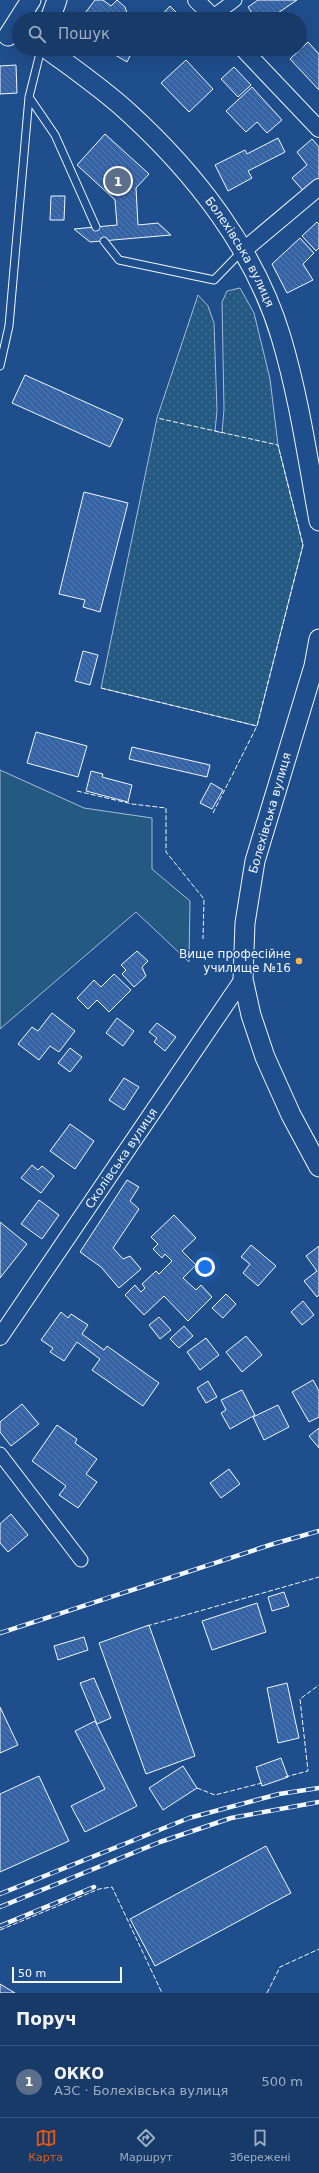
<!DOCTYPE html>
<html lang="uk">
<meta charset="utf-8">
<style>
body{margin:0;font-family:"DejaVu Sans",sans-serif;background:#20416f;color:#f1f3f6}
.scale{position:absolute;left:12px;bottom:10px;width:110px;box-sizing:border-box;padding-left:4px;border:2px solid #f2f6ff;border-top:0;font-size:11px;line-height:14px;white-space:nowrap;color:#f2f6ff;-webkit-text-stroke:3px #1f4e8c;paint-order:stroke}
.you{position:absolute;left:205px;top:1267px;width:14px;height:14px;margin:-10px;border:3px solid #fff;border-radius:50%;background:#1a73e8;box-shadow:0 0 0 6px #1a73e833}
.badge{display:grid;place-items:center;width:26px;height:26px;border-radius:50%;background:#ea580c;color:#fff;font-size:13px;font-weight:700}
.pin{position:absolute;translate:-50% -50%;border:2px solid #fff;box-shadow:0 1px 4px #0006}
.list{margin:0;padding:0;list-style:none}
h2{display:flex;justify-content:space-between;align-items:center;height:52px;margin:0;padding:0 16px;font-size:17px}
h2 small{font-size:13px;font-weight:400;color:#9eadc0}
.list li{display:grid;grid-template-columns:26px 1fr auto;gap:12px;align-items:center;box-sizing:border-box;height:72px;padding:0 16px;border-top:1px solid #36547d}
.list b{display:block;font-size:15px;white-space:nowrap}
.list p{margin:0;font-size:13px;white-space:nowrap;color:#9eadc0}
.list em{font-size:13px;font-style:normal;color:#9eadc0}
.icon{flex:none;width:22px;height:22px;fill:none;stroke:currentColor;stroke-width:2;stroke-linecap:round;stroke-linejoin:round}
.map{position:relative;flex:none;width:319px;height:1993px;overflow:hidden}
.search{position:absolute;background:#173a69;box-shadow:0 4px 16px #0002;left:12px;right:12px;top:12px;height:44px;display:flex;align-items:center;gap:10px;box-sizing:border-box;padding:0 14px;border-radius:22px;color:#9eadc0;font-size:15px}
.sheet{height:124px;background:#173a69}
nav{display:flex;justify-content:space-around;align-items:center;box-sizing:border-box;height:56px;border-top:1px solid #36547d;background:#173a69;font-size:11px;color:#9eadc0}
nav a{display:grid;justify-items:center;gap:2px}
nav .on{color:#ea580c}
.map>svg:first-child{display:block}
.grass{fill:url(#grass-dots);stroke:#a8bbd7}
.park{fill:#245a82;stroke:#a8bbd7}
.building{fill:url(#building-back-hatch);stroke:#f2f6ff}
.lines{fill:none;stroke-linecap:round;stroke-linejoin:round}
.service-casing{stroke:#f2f6ff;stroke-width:9}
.minor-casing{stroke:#f2f6ff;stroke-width:15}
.tertiary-casing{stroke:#f2f6ff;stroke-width:18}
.secondary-casing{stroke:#f2f6ff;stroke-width:21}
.service{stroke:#1f4e8c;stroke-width:7}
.minor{stroke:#1f4e8c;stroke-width:13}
.tertiary{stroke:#1f4e8c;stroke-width:16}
.secondary{stroke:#1f4e8c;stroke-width:19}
.rail-casing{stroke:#f2f6ff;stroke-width:4.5}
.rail{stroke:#1f4e8c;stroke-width:3;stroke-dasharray:9;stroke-linecap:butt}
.fence{stroke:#f2f6ff;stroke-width:1;stroke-dasharray:5 2;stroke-linecap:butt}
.poi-dot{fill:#ffb74d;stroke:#1f4e8c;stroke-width:1.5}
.labels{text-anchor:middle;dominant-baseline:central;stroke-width:3;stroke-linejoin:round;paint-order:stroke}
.street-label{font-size:12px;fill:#f2f6ff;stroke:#1f4e8c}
.poi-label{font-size:12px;fill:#f2f6ff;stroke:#1f4e8c;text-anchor:end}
</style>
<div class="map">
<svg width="319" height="1993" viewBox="0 0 319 1993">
<defs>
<pattern id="grass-dots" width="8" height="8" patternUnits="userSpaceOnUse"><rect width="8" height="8" fill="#245a82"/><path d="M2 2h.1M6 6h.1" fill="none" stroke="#447295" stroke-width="1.8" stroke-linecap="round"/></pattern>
<pattern id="building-back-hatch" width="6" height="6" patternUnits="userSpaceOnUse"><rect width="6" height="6" fill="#3563a3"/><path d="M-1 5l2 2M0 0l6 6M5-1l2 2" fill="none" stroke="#537ab1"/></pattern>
</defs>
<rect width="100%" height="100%" fill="#1f4e8c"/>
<path class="grass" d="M240 288 254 313 270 379 278 445 303 545 257 726 101 688 157 418 198 295 208 306 214 323 217 411 215 431 222 433 224 409 222 302 227 291Z"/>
<path class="park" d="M0 770 84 808 152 818V869L190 901 189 962 136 912 0 1029Z"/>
<path class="building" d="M95 0H103L111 6 117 0 125 7 129 19H85L82 17Z
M258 0H297L269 19H256L248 7Z
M170 6 183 19H158Z
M308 42 319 54V90L290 59Z
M105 49H132L131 54 127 62Z
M186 60 213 89 189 112 161 83Z
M16 65 17 93 0 94V66Z
M234 67 251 85 238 97 221 79Z
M252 87 282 120 267 133 257 122 246 132 226 111Z
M105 134 149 174 136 188 138 225 158 223 171 235 90 242 74 229 117 225 115 200 77 165Z
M278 138 285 152 248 171 252 178 228 191 215 165 245 150 247 154Z
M312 139 319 147V181L305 193 292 178 307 165 297 152Z
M51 196H65L64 220H50Z
M317 222 319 224V248L316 251 302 236Z
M300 238 314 253 303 264 313 280 287 293 272 264Z
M25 375 123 419 110 447 12 403Z
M84 492 128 503 100 612 83 607 85 600 59 594Z
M83 651 98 655 90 685 75 681Z
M36 732 87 746 78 777 27 763Z
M132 747 210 765 207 777 129 759Z
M91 771 103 774 102 777 132 785 128 802 86 791Z
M211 783 223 790 212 809 200 803Z
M137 951 148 961 142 967 146 976 134 987 122 974 126 970 121 965Z
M114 974 131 990 109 1012 97 1000 88 1009 77 998 94 980 101 987Z
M52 1013 75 1031 59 1052 50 1046 39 1060 18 1044 32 1027 38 1031Z
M117 1018 134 1031 123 1046 106 1033Z
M157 1023 176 1037 165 1051 154 1042 157 1038 149 1032Z
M70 1048 82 1057 70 1072 58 1063Z
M124 1078 139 1087 124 1110 109 1100Z
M70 1124 94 1141 75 1169 50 1151Z
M32 1165 38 1170 42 1166 54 1176 41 1193 21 1178Z
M127 1180 139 1187 130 1201 139 1209 113 1248 123 1259 130 1256 141 1269 119 1288 101 1267 80 1252Z
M39 1200 59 1215 42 1239 21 1224Z
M174 1215 196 1238 182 1251 196 1265 183 1278 196 1290 201 1285 212 1297 188 1321 164 1296 144 1315 125 1295 135 1285 141 1292 145 1288 142 1284 156 1271 159 1274 172 1261 165 1254 162 1258 153 1249 158 1244 151 1237Z
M0 1222 27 1244 0 1278Z
M251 1245 276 1266 258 1286 243 1273 250 1264 241 1257Z
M319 1246V1295L317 1297 304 1281 317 1271 306 1256Z
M226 1294 236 1304 223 1318 212 1308Z
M303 1301 314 1315 302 1325 291 1312Z
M61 1312 68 1318 71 1314 88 1325 82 1334 104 1350 107 1346 159 1383 143 1406 92 1370 100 1359 77 1342 64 1361 50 1352 53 1348 41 1340Z
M159 1317 171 1330 160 1339 149 1325Z
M184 1326 193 1336 179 1348 170 1339Z
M246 1336 262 1355 242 1372 226 1352Z
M206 1338 219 1355 200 1370 187 1352Z
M313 1380 319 1391V1417L309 1422 292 1392Z
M208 1381 217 1397 206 1403 197 1388Z
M242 1390 255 1415 230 1429 221 1413 226 1410 221 1400Z
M22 1404 39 1424 11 1446 0 1432V1422Z
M278 1405 289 1427 264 1440 253 1417Z
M57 1425 77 1439 75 1443 97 1459 86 1474 97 1482 78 1508 59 1495 66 1486 32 1461Z
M319 1428V1448L309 1436Z
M229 1469 240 1484 221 1498 210 1483Z
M11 1514 28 1535 8 1552 0 1543V1524Z
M284 1592 289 1606 272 1611 268 1597Z
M257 1603 266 1632 212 1650 202 1621Z
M149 1625 195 1756 146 1774 99 1643Z
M84 1637 88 1650 58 1660 54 1646Z
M94 1678 111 1718 97 1724 80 1683Z
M287 1683 299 1738 278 1743 267 1688Z
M0 1707 18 1745 0 1753Z
M95 1721 137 1806 85 1832 71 1806 105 1789 75 1731Z
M281 1758 288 1777 262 1786 256 1767Z
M183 1766 197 1788 163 1810 149 1788Z
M39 1776 69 1841 0 1872V1794Z
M266 1846 291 1893 155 1966 130 1919Z
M0 1984 15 1993H0Z"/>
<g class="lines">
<g class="service-casing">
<path id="service" d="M29 97 55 135 96 227
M104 241 119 260 214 280 242 251
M0 366 9 326 29 97 41 49"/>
</g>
<g class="minor-casing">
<path id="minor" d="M212 17 235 0
M0 1454 81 1560"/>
</g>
<g class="tertiary-casing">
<g id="tertiary">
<path d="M196 0 215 19"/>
<path d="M243 49 319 129"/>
<path d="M244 250 319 187"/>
<path id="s1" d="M0 1337 243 979"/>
</g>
</g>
<g class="secondary-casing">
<g id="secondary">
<path d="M50 19 57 0"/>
<path d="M8 36 31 0"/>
<path id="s2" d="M47 49C74 69 103 89 128 112 195 173 255 250 281 337 299 397 308 460 319 521"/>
<path d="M319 639 314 666 255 861 245 923 243 979 251 1015 265 1057 291 1115 319 1167"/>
</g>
</g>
<use href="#service" class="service"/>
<use href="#minor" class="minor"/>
<use href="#tertiary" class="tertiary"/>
<use href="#secondary" class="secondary"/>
<g class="rail-casing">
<path id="rail" d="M0 1633 273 1544 319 1531
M0 1894 189 1818 279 1794 319 1788
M0 1907 160 1842 231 1818 319 1802
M0 1926 94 1887"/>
</g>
<use href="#rail" class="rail"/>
<path class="fence" d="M101 688 257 726 303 545 278 445 157 418
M77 791 132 804 166 808V852L204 899 203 939
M213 813 257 726
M147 1626 319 1577
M285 1777 308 1771 300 1699 319 1685
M197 1788 215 1795 262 1783
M0 1930 99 1889 112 1887 162 1993
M267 1993 280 1967 319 1949"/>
</g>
<circle class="poi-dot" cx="299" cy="961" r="4"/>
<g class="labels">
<g class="street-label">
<text stroke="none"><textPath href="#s2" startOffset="283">Болехівська вулиця</textPath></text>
<text transform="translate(270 813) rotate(-74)">Болехівська вулиця</text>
<text stroke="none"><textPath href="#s1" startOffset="216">Сколівська вулиця</textPath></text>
</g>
<g class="poi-label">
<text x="291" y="954">Вище професійне<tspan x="291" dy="14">училище №16</tspan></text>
</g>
</g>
</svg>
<div class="scale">50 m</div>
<div class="you"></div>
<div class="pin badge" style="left:118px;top:181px;background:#5c6f8a">1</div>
<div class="search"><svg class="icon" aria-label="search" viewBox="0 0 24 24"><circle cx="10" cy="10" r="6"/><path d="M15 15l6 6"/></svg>Пошук</div>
</div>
<section class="sheet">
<h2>Поруч<small></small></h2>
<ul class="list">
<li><span class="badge" style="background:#5c6f8a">1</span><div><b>ОККО</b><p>АЗС · Болехівська вулиця</p></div><em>500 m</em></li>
</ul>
</section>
<nav>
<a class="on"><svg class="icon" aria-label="map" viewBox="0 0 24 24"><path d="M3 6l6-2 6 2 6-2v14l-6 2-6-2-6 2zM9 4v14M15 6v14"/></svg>Карта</a>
<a><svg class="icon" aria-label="directions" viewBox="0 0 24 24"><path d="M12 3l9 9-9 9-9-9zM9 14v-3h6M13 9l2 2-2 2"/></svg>Маршрут</a>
<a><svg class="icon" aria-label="saved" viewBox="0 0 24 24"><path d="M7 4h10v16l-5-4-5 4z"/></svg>Збережені</a>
</nav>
